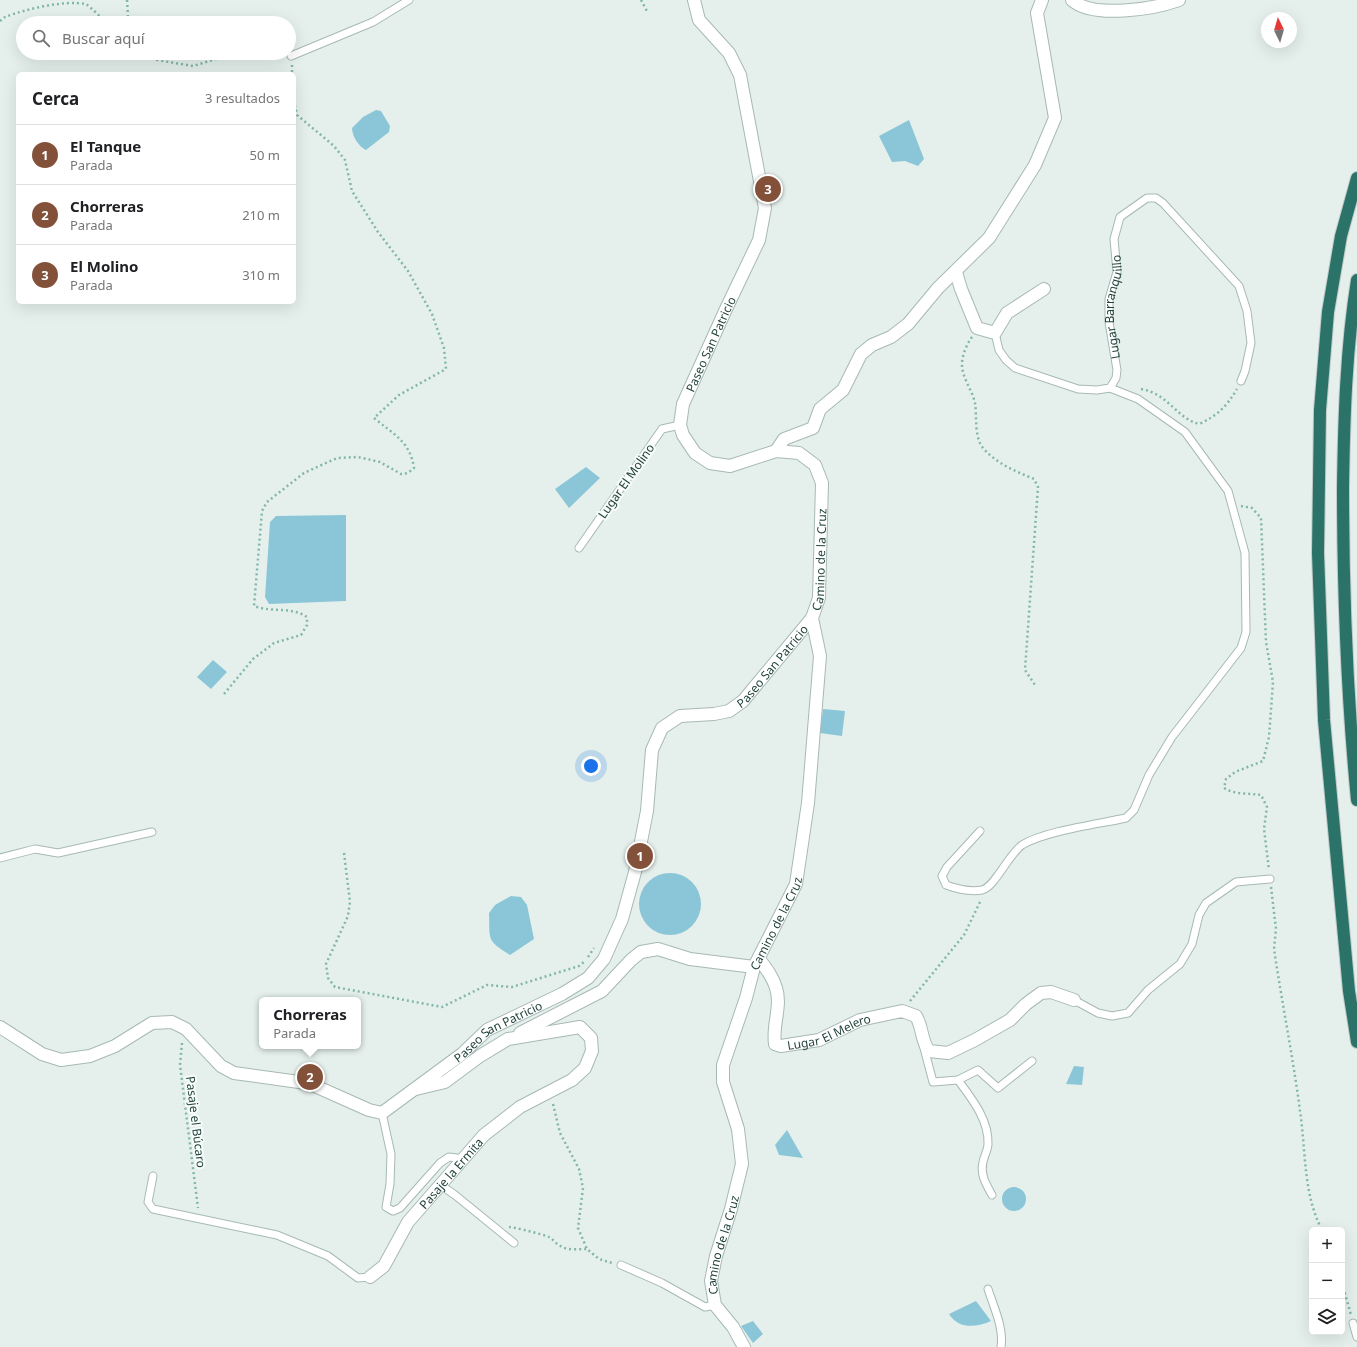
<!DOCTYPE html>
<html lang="es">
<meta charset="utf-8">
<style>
body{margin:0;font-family:"Noto Sans",sans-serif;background:#f2f2f2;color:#202124}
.controls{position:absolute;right:12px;bottom:12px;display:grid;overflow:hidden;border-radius:6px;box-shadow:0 4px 16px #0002}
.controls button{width:36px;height:36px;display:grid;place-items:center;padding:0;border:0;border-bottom:1px solid #e0e0e0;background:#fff;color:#202124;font:20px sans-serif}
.compass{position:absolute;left:1261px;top:12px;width:36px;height:36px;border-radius:50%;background:#fff;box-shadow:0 4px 16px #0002;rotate:355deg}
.you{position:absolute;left:591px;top:766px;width:14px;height:14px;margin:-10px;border:3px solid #fff;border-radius:50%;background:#1a73e8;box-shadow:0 0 0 6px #1a73e833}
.badge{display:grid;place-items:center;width:26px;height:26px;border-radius:50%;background:#83513a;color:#fff;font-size:13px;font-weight:700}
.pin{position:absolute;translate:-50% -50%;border:2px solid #fff;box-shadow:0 1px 4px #0006}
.popup{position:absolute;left:259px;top:997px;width:102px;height:52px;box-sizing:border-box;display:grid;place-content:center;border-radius:6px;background:#fff;filter:drop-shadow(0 1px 3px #0005);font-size:13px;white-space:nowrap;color:#757577}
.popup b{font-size:15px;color:#202124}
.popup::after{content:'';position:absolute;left:50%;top:100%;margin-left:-8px;border:8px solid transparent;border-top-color:#fff}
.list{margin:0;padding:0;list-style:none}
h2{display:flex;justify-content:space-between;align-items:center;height:52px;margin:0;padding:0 16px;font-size:17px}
h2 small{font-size:13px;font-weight:400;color:#757577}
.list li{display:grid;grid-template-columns:26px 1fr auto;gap:12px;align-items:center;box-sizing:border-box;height:60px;padding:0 16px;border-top:1px solid #e0e0e0}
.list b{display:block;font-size:15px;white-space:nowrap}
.list p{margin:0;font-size:13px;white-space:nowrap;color:#757577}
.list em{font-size:13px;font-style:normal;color:#757577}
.icon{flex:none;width:22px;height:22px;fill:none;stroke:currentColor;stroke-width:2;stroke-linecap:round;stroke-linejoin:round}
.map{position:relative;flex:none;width:1357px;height:1347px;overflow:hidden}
.search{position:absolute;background:#fff;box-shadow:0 4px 16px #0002;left:16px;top:16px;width:280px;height:44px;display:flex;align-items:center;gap:10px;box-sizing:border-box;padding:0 14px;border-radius:22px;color:#757577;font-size:15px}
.panel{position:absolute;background:#fff;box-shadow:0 4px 16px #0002;left:16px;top:72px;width:280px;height:232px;border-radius:6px}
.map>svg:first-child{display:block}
.water{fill:#8ac6d8}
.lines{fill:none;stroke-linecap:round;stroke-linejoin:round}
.service-casing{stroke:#a7b9b4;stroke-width:9}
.minor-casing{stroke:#a7b9b4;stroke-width:14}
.tertiary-casing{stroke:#a7b9b4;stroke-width:14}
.motorway-casing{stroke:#c1cbc9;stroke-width:14}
.path{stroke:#83b6aa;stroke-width:2.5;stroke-dasharray:2 3;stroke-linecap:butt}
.service{stroke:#fff;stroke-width:7}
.minor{stroke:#fff;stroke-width:12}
.tertiary{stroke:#fff;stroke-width:12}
.motorway{stroke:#2b7369;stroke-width:12}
.labels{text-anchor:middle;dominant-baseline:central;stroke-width:4;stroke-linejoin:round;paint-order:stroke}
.street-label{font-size:12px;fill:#22443d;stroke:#f7fbf9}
</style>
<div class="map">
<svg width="1357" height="1347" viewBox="0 0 1357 1347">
<rect width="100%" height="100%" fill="#e5f0ec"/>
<path class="water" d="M376 110 381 111 390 126 389 132 366 150C359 147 352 136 352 128L363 117Z
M909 120 924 159 918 166 905 161 892 162 879 136Z
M586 467 600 478 569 508 555 489Z
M346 515V601L269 604 265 597 270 522 276 516Z
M213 660 227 672 211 689 197 677Z
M823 709 845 711 842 736 820 733Z
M639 904a31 31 0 1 1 62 0a31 31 0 1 1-62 0Z
M511 896 521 897 527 905 534 939 510 955C486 940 490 940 489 913L495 905Z
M1074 1066 1084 1067 1082 1085 1066 1084Z
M787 1130 803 1158 779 1155 775 1145Z
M1002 1199a12 12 0 1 1 24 0a12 12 0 1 1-24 0Z
M976 1301 991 1321C977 1327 959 1330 949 1314Z
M753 1321 763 1334 753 1343 741 1326Z"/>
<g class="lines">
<g class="service-casing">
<g id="service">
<path d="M291 56 373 22 409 0"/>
<path id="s1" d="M995 333 999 350 1006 360 1015 368 1078 389 1097 390 1110 388 1116 378 1117 370 1109 322V299L1117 272 1114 239 1120 217 1147 198H1156L1163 203 1239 286 1247 311 1251 343 1245 371 1241 381"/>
<path d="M579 548 662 429 680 425"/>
<path d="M980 831 947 867 942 876 946 885C957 889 971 892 982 890 995 887 1008 855 1022 845 1044 831 1099 824 1126 818L1134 810 1149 775 1172 737 1241 648 1246 632 1245 553 1228 491 1185 432 1138 399 1110 388"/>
<path d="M0 858 35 849 58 853 152 832"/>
<path d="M1074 1000 1098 1013 1112 1016 1128 1013 1148 990 1180 964 1192 944 1199 915 1206 903 1236 882 1270 879"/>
<path d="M924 1048 933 1082 958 1080 978 1070 998 1088 1032 1061"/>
<path d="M958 1080C972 1099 989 1120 988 1144 988 1150 984 1156 983 1162 980 1175 986 1184 992 1195"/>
<path d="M382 1113 391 1154 390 1184 386 1207 393 1211 400 1208 440 1163 449 1157 464 1159"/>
<path d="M153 1176 148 1202 153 1209 277 1235 328 1256 358 1278 370 1277"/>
<path d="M442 1186 455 1195 514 1243"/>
<path d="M621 1265 662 1283 705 1307 715 1305"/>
<path d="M988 1289C994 1308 1004 1328 1001 1347"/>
<path d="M1353 1323 1357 1337"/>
</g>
</g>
<g class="minor-casing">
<g id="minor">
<path d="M956 272 961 289 977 328 995 333 1007 313 1044 289"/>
<path d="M776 451 784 439 813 428 820 409 843 390 861 354 872 345 891 337 908 324 938 288 989 238 1035 165 1055 118 1037 13 1042 0"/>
<path id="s2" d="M759 959C766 968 773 977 776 988 782 1006 772 1025 775 1044L781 1046 819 1040 860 1020 902 1011 916 1016C923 1028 921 1041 929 1051L948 1053 975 1040 1010 1020 1026 1004 1041 993 1051 992 1074 1000"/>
<path d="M520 1033 602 991 631 960 641 952 658 949 690 959 754 967"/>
<path id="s3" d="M370 1277 384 1266 408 1222 484 1135 520 1107 572 1080 585 1068 592 1051 591 1038 580 1027 508 1039 480 1056 445 1082 416 1089"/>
<path id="s4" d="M744 1347 733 1327 715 1305 711 1281 716 1256 731 1209 742 1164 738 1129 723 1082V1065L746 998 754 967 796 884 808 803 820 656 812 618"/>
</g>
</g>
<g class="tertiary-casing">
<g id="tertiary">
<path d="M1072 0C1093 19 1154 9 1179 0"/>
<path id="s5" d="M0 1027 42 1054 61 1060 90 1056 115 1046 152 1023 172 1022 186 1029 221 1066 234 1073 299 1082 315 1086 369 1110 382 1113 462 1054 487 1030 562 994 588 978 604 959 622 919 635 872 647 811 652 750 662 728 680 716 714 714 729 711 743 701 812 618 819 598 822 483 815 465 799 453 776 451 730 466 710 463 695 453 683 435 680 425 683 404 726 309 759 240 765 208 740 75 729 53 699 20 694 0"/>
</g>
</g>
<g class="motorway-casing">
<path id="motorway" d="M1357 178 1341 236 1328 312 1320 410 1318 553 1324 720 1349 991 1357 1042
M1357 280C1346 349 1344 418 1343 488 1343 593 1347 696 1357 800"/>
</g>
<path class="path" d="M127 0 128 17 131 23
M641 0 648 13
M0 21 5 17C26 9 64 0 86 4 93 9 100 17 107 23
M143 53 157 60 193 66 229 55 283 56
M292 65V74
M972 337C967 344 963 353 962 362 961 377 972 389 975 403 977 416 974 437 983 448 997 464 1015 471 1034 479L1038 487 1025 670 1035 685
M1141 389C1169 394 1176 418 1199 424 1217 416 1227 406 1237 389
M1241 506 1252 508 1261 518 1266 642 1273 682 1269 737 1263 761 1235 772 1226 779 1224 788C1235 795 1249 793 1261 795L1267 807 1264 829 1269 870
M224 694 253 659 274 643 301 635 307 625V617C291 606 273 613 254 606L262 511 267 502 304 473 337 458 358 457 380 462 401 474 408 473 414 468C410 441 393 434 374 418L399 395 446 369 444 348 432 314 408 271 378 232 352 191 345 160 334 146 297 115 294 101
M344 853 350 902 348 916 326 964 328 978 335 987 442 1007 487 985 512 987 579 966 584 962
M1271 887 1276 929 1274 949C1282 1003 1293 1057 1300 1111 1306 1151 1303 1194 1322 1230
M588 957 594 948
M910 1001 964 935 981 900
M182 1043 180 1065 198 1208
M553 1104 560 1133 579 1169 583 1188 578 1228 587 1249 599 1259 612 1263
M509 1227C514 1227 545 1235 549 1237 553 1239 555 1243 559 1245 566 1251 578 1249 587 1249
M1342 1283 1351 1315"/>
<use href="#service" class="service"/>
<use href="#minor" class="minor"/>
<use href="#tertiary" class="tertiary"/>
<use href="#motorway" class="motorway"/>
</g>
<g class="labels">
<g class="street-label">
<text stroke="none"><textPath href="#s1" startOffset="224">Lugar Barranquillo</textPath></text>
<text stroke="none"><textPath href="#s5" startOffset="1539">Paseo San Patricio</textPath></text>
<text transform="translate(626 481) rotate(-55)">Lugar El Molino</text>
<text stroke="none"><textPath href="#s5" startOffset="1194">Camino de la Cruz</textPath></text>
<text stroke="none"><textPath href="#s5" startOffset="1072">Paseo San Patricio</textPath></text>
<text stroke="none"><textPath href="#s4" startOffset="450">Camino de la Cruz</textPath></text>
<text stroke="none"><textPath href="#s2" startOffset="147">Lugar El Melero</textPath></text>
<text stroke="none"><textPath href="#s5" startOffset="568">Paseo San Patricio</textPath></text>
<text transform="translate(196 1122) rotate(83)">Pasaje el Búcaro</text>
<text stroke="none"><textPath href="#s3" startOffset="133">Pasaje la Ermita</textPath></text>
<text stroke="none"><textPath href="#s4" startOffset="113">Camino de la Cruz</textPath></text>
</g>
</g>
</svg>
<div class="controls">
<button>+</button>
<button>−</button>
<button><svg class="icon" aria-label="layers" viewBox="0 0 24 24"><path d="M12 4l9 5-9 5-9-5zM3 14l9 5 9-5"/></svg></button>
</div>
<svg class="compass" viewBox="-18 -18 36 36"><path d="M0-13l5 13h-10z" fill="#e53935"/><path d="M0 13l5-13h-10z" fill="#757577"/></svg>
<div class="you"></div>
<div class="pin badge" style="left:640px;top:856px">1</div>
<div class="pin badge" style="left:310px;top:1077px">2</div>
<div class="popup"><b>Chorreras</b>Parada</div>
<div class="pin badge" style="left:768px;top:189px">3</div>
<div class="search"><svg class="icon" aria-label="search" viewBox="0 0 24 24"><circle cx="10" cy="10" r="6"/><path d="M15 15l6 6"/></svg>Buscar aquí</div>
<section class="panel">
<h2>Cerca<small>3 resultados</small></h2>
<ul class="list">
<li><span class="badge">1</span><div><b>El Tanque</b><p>Parada</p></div><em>50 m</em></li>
<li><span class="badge">2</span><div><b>Chorreras</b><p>Parada</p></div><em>210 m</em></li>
<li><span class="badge">3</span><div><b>El Molino</b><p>Parada</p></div><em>310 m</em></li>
</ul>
</section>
</div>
